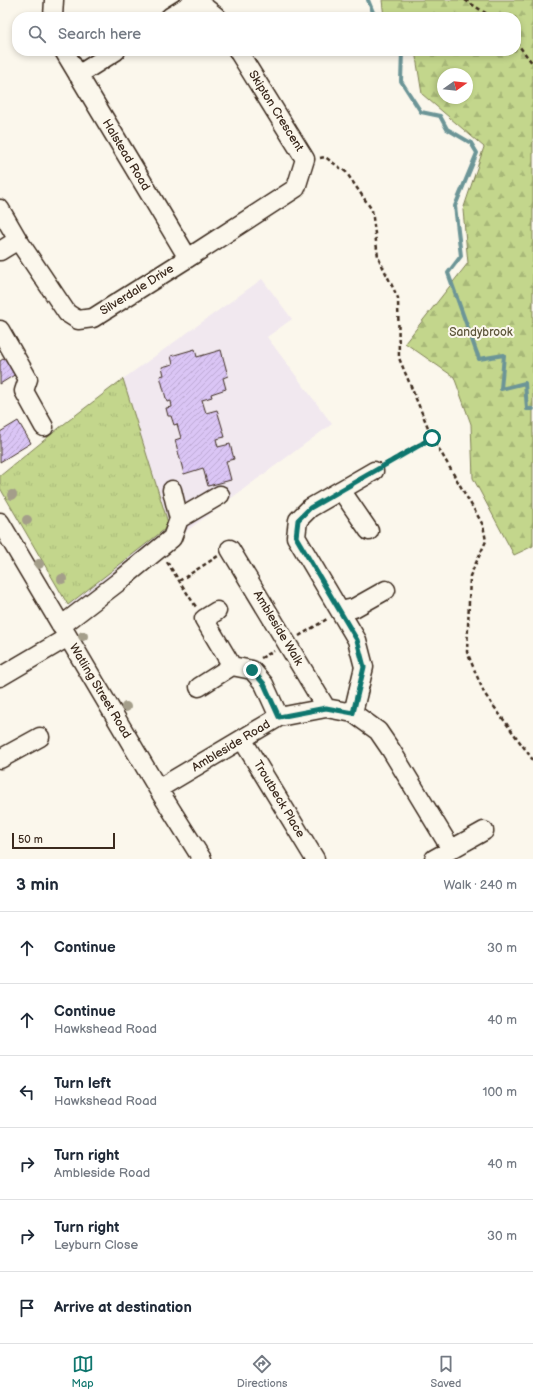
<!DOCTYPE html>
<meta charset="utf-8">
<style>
body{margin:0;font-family:"Balsamiq Sans",sans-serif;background:#f6f6f7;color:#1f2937}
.compass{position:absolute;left:437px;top:68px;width:36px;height:36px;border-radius:50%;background:#fff;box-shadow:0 2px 6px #0003;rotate:75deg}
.scale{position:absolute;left:12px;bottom:10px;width:103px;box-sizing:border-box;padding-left:4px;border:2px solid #3b2a1e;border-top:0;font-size:11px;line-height:14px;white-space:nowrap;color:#3b2a1e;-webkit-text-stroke:3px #fbf7ec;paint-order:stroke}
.stop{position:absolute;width:12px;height:12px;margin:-9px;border:3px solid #0f766e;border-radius:50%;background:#fff}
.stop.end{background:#0f766e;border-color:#fff;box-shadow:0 1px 4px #0008}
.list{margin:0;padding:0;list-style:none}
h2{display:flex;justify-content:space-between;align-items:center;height:52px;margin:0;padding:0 16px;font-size:17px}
h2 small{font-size:13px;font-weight:400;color:#747a83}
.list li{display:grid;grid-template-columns:26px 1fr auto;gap:12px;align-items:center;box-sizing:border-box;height:72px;padding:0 16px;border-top:1px solid #e0e1e3}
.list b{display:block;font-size:15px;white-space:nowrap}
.list p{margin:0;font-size:13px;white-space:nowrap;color:#747a83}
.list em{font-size:13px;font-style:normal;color:#747a83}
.icon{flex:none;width:22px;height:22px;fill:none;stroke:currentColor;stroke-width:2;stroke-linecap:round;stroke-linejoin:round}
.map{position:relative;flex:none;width:533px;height:859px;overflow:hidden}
.search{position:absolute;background:#fff;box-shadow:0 2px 6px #0003;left:12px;right:12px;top:12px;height:44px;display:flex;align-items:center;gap:10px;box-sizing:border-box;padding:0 14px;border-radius:16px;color:#747a83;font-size:15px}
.sheet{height:484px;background:#fff}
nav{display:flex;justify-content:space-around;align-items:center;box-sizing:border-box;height:56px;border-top:1px solid #e0e1e3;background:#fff;font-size:11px;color:#747a83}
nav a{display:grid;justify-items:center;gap:2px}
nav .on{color:#0f766e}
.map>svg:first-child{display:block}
.built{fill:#f1e8ef}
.grass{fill:url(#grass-tufts);stroke:#7f8055}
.forest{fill:url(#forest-firs);stroke:#7f8055;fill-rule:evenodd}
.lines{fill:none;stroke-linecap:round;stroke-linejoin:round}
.stream{stroke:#6c9597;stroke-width:4}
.building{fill:url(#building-hatch);stroke:#3b2a1e}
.minor-casing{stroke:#3b2a1e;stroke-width:21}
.path{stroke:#3b2a1e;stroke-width:2.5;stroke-dasharray:4 3;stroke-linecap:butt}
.minor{stroke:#fbf7ec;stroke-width:18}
.tree{fill:#a49e8a}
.route{stroke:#0f766e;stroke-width:5}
.labels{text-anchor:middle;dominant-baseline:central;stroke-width:4;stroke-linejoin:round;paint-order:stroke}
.street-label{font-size:12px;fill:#3b2a1e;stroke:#fbf7ec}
.park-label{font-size:12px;fill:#5d553a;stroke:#fbf7ec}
</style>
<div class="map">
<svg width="533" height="859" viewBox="0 0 533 859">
<defs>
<pattern id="grass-tufts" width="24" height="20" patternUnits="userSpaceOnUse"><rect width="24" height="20" fill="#c3d68c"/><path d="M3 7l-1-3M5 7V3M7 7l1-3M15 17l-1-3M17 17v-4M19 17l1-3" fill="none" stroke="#a8b878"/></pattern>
<pattern id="forest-firs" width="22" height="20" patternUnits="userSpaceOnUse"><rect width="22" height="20" fill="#c3d68c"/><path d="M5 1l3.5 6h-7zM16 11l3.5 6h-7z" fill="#a8b878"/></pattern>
<pattern id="building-hatch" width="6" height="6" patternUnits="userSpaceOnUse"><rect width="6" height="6" fill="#dac5f5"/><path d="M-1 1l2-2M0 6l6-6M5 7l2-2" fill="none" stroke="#bca9d2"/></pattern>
</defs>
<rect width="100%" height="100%" fill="#fbf7ec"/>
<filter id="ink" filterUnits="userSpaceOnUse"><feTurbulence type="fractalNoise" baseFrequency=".025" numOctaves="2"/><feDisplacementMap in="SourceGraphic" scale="8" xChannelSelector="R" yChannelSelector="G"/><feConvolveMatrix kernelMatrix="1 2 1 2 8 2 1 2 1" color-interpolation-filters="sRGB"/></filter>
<g filter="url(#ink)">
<path class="built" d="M262 279 292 319 267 337 332 424 173 541 76 618 0 488V476L64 424 123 379Z"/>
<path class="grass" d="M123 379 169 526 68 605 0 488V476L64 424Z"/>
<path class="forest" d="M382 0H533V546L514 555 473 478 471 424 454 377 405 343 468 263 463 210 484 147 422 94 415 51H516V17H384ZM443 74H467V98H443Z"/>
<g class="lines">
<path class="stream" d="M368 0 375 17
M402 51 401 81 421 112 440 116 447 129 471 143 477 153 455 206 461 256 448 273 479 359 504 355 501 389 525 383 527 409H533"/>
</g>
<path class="building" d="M195 349 197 357 221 350 228 376 223 378 226 389 211 394 212 397 202 400 206 413 217 410 225 437 216 439 218 447 230 444 234 459 226 461 231 480 208 486 203 468 184 474 175 440 181 438 177 424 174 425 171 416H168L166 408 172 407 171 401 167 402 160 376 164 375 162 367 173 364 171 356Z
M6 357 16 374 0 384V361Z
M18 421 31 443 0 462V432Z"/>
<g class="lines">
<g class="minor-casing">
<path id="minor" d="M53 17 54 0
M170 17 189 5H202L217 17
M64 51 188 258
M78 75 116 51
M0 209 18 240 67 313 78 320 93 318 188 258 296 188 305 159 238 51
M0 251 18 240
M0 330 28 379 24 391 44 427
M341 490 369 531
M179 519 220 495
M0 522 158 789 202 859
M230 549 326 708
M217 611 204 619 232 666 252 670 264 684 279 717
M340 611 354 608 386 590
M61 626 117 583 172 538 179 519 172 490
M0 677 68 637
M199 687 232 666
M353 713 364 667 357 640 296 537 298 520 310 508 374 471
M242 739 315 859
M0 759 40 737
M158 789 279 717 326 708 353 713 378 731 391 750 451 849
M434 859 484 831"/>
</g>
<path class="path" d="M465 0 492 17
M516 42 533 64
M320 158 325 157 346 172 372 210 378 257 398 298 399 358 432 437 483 525 486 541 470 576 467 652 484 693 533 760
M386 464 432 437
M167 562 196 607
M179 581 218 556
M299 636 327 619
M261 658 274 651"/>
<use href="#minor" class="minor"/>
</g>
<g class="tree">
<circle cx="12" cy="495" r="5"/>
<circle cx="27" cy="520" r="5"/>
<circle cx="39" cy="564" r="5"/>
<circle cx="62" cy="579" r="5"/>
<circle cx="83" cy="636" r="5"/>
<circle cx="126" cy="707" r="5"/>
</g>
</g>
<g class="lines" filter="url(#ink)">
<path class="route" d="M252 670 264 684 279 717 326 708 353 713 364 667 357 640 296 537 298 520 310 508 432 438"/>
</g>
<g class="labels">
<g class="street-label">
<text transform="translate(276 111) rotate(58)">Skipton Crescent</text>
<text transform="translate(126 155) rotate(59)">Halstead Road</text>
<text transform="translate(137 290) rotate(-32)">Silverdale Drive</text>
<text transform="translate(278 628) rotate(59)">Ambleside Walk</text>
<text transform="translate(100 691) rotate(59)">Watling Street Road</text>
<text transform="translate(231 746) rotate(-31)">Ambleside Road</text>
<text transform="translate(279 799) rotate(59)">Troutbeck Place</text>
</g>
<g class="park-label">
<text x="481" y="332">Sandybrook</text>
</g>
</g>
</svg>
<svg class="compass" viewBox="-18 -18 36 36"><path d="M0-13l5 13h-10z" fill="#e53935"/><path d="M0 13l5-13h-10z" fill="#747a83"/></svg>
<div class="scale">50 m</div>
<div class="stop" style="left:432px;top:438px"></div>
<div class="stop end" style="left:252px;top:670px"></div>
<div class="search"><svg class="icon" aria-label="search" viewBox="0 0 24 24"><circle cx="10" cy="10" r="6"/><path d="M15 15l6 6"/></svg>Search here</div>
</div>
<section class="sheet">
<h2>3 min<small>Walk · 240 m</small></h2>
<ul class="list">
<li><svg class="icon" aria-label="ahead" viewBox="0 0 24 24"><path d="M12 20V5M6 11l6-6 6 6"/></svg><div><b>Continue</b></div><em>30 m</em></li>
<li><svg class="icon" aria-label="ahead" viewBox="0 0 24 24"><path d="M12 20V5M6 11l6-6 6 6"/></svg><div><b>Continue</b><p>Hawkshead Road</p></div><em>40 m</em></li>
<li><svg class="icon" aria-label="left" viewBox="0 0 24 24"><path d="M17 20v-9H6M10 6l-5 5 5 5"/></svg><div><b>Turn left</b><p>Hawkshead Road</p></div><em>100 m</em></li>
<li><svg class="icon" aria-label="right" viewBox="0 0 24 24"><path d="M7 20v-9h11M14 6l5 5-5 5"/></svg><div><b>Turn right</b><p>Ambleside Road</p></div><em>40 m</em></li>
<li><svg class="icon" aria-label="right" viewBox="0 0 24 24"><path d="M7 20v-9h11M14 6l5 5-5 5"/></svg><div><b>Turn right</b><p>Leyburn Close</p></div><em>30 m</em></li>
<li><svg class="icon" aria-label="arrive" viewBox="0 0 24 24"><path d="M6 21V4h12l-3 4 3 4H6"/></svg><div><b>Arrive at destination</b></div></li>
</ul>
</section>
<nav>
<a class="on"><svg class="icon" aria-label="map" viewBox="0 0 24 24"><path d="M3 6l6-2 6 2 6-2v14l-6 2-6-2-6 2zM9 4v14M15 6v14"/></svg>Map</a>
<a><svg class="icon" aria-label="directions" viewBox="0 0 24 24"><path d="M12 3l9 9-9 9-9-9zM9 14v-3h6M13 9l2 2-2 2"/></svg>Directions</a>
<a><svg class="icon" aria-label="saved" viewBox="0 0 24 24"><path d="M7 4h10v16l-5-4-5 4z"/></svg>Saved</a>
</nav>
